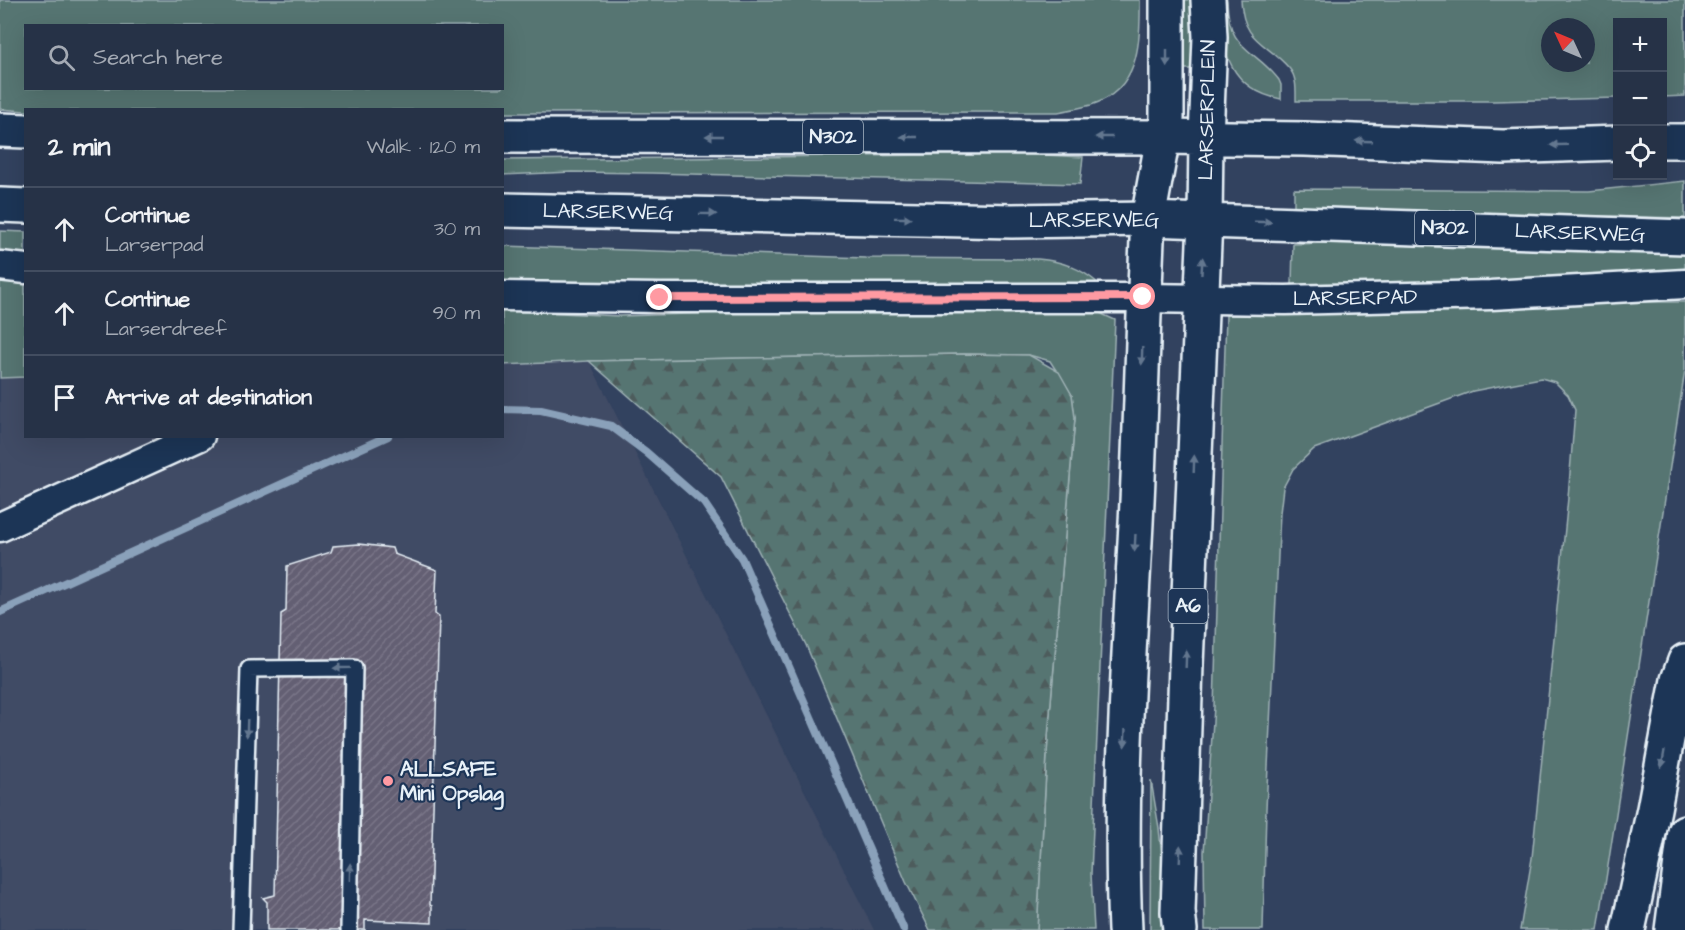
<!DOCTYPE html>
<meta charset="utf-8">
<style>
body{margin:0;font-family:"Architects Daughter",sans-serif;background:#323e52;color:#f1f3f6}
.controls{position:absolute;right:18px;top:18px;display:grid;overflow:hidden;border-radius:0px;box-shadow:0 6px 24px #0002}
.controls button{width:54px;height:54px;display:grid;place-items:center;padding:0;border:0;border-bottom:2px solid #424d60;background:#263247;color:#f1f3f6;font:30px sans-serif}
.compass{position:absolute;left:1541px;top:18px;width:54px;height:54px;border-radius:50%;background:#263247;box-shadow:0 6px 24px #0002;rotate:314deg}
.stop{position:absolute;width:18px;height:18px;margin:-14px;border:4px solid #ff9aa2;border-radius:50%;background:#fff}
.stop.end{background:#ff9aa2;border-color:#fff;box-shadow:0 2px 6px #0008}
.list{margin:0;padding:0;list-style:none}
h2{display:flex;justify-content:space-between;align-items:center;height:78px;margin:0;padding:0 24px;font-size:26px}
h2 small{font-size:20px;font-weight:400;color:#a4aab4}
.list li{display:grid;grid-template-columns:39px 1fr auto;gap:18px;align-items:center;box-sizing:border-box;height:84px;padding:0 24px;border-top:2px solid #424d60}
.list b{display:block;font-size:22px;white-space:nowrap}
.list p{margin:0;font-size:20px;white-space:nowrap;color:#a4aab4}
.list em{font-size:20px;font-style:normal;color:#a4aab4}
.icon{flex:none;width:33px;height:33px;fill:none;stroke:currentColor;stroke-width:2;stroke-linecap:round;stroke-linejoin:round}
.map{position:relative;flex:none;width:1685px;height:930px;overflow:hidden}
.search{position:absolute;background:#263247;box-shadow:0 6px 24px #0002;left:24px;top:24px;width:480px;height:66px;display:flex;align-items:center;gap:15px;box-sizing:border-box;padding:0 21px;border-radius:0px;color:#a4aab4;font-size:22px}
.panel{position:absolute;background:#263247;box-shadow:0 6px 24px #0002;left:24px;top:108px;width:480px;height:330px;border-radius:0px}
.map>svg:first-child{display:block}
.built{fill:#414b65}
.green{fill:#567472;stroke:#9fb2b5;stroke-width:1.5;fill-rule:evenodd}
.forest{fill:url(#forest-firs);stroke:#9fb2b5;stroke-width:1.5}
.lines{fill:none;stroke-linecap:round;stroke-linejoin:round}
.stream{stroke:#8aa1ba;stroke-width:8}
.building{fill:url(#building-hatch);stroke:#e8f1f8;stroke-width:1.5}
.service-casing{stroke:#e8f1f8;stroke-width:20}
.minor-casing{stroke:#e8f1f8;stroke-width:33}
.tertiary-casing{stroke:#e8f1f8;stroke-width:38}
.primary-casing{stroke:#e8f1f8;stroke-width:38}
.trunk-casing{stroke:#e8f1f8;stroke-width:38}
.motorway-casing{stroke:#e8f1f8;stroke-width:38}
.service{stroke:#1d3557;stroke-width:15}
.minor{stroke:#1d3557;stroke-width:28}
.tertiary{stroke:#1d3557;stroke-width:33}
.primary{stroke:#1d3557;stroke-width:33}
.trunk{stroke:#1d3557;stroke-width:33}
.motorway{stroke:#1d3557;stroke-width:33}
.oneway{fill:#64778f}
.route{stroke:#ff9aa2;stroke-width:8}
.poi-dot{fill:#ff9aa2;stroke:#1d3557;stroke-width:2}
.labels{text-anchor:middle;dominant-baseline:central;stroke-width:4.5;stroke-linejoin:round;paint-order:stroke}
.shield{fill:#1d3557;stroke:#abb9c8;stroke-width:1.5}
.shield-label{font-size:20px;font-weight:bold;fill:#e8f1f8}
.street-label{font-size:21px;fill:#e8f1f8;stroke:#1d3557}
.poi-label{font-size:21px;font-weight:bold;fill:#e8f1f8;stroke:#1d3557;text-anchor:start}
</style>
<div class="map">
<svg width="1685" height="930" viewBox="0 0 1685 930">
<defs>
<pattern id="forest-firs" width="22" height="20" patternUnits="userSpaceOnUse" patternTransform="scale(1.5)"><rect width="22" height="20" fill="#567472"/><path d="M5 1l3.5 6h-7zM16 11l3.5 6h-7z" fill="#4d5c5c"/></pattern>
<pattern id="building-hatch" width="6" height="6" patternUnits="userSpaceOnUse" patternTransform="scale(1.5)"><rect width="6" height="6" fill="#635f73"/><path d="M-1 1l2-2M0 6l6-6M5 7l2-2" fill="none" stroke="#797688"/></pattern>
</defs>
<rect width="100%" height="100%" fill="#32425f"/>
<filter id="ink" filterUnits="userSpaceOnUse"><feTurbulence type="fractalNoise" baseFrequency=".0167" numOctaves="2"/><feDisplacementMap in="SourceGraphic" scale="12" xChannelSelector="R" yChannelSelector="G"/><feConvolveMatrix kernelMatrix="1 2 1 2 8 2 1 2 1" color-interpolation-filters="sRGB"/></filter>
<g filter="url(#ink)">
<path class="built" d="M589 361 874 930H0V378L25 377 26 436H502L503 365Z"/>
<path class="green" d="M0 0H1140C1141 43 1139 90 1091 105 1080 108 1069 110 1058 112L503 113 502 110 25 111 0 109ZM26 26H502V88H26Z
M1183 0H1200V69H1182Z
M1215 0H1227C1228 52 1254 47 1279 80L1281 85V99C1226 89 1223 46 1215 0Z
M1241 0H1685V96L1663 97 1662 22H1618L1617 98 1494 101H1296C1296 90 1297 77 1289 68 1267 42 1243 43 1241 0ZM1550 27H1586V63H1550Z
M1025 154 1083 157 1080 184 651 173 572 172 502 175 503 160Z
M1685 181V218L1294 209V189L1589 191Z
M0 231 25 232V258L0 255Z
M1364 242 1685 245V270L1626 277 1295 289 1292 285 1293 244Z
M503 246 866 258 1038 259C1062 261 1080 268 1098 283L503 284Z
M0 277 25 279V377L0 378Z
M1573 302H1685V370L1598 930H1520L1532 858 1568 498 1575 410 1568 395 1555 382 1541 378 1473 391 1314 449 1293 469 1283 488 1280 513 1266 809 1263 930H1205L1204 852 1214 707 1226 315 1397 313Z
M502 310 619 316 725 313 1093 310 1115 320 1091 874 1094 930H1037L1048 737 1075 418 1072 395 1050 361 1029 355 964 354 589 361 503 365Z
M1151 780 1159 828 1169 930H1150Z"/>
<path class="forest" d="M964 354 1029 355 1059 372 1072 395 1075 418 1048 737 1037 930H930L906 882 806 645 721 477 589 361Z"/>
<g class="lines">
<path class="stream" d="M502 409 541 410 611 426 646 452 704 503 742 559 904 930
M0 612 388 436"/>
</g>
<path class="building" d="M359 544 392 548 394 554 437 570 435 614 439 617 430 905 432 906V923L365 920V930H267V902L263 898 275 895 281 614 286 611 287 566 331 552 333 546Z"/>
<g class="lines">
<g class="service-casing">
<path id="service" d="M241 930 249 669 354 668 349 930"/>
</g>
<g class="minor-casing">
<path id="minor" d="M0 266 26 269
M502 296 660 298H1143L1286 300 1491 295 1685 284
M0 527 200 436"/>
</g>
<g class="tertiary-casing">
<path id="tertiary" d="M1163 137 1167 119V0
M1206 138 1210 37 1208 0"/>
</g>
<g class="primary-casing">
<path id="primary" d="M0 130 26 131
M502 136 1163 137
M0 205 26 206
M502 210 1012 221 1148 219"/>
</g>
<g class="trunk-casing">
<path id="trunk" d="M1662 141H1685
M1618 143 1503 147 1305 139 1163 137 1148 219 1685 237
M1205 220 1206 138"/>
</g>
<g class="motorway-casing">
<path id="motorway" d="M1125 930C1119 794 1129 658 1136 523 1141 422 1143 320 1148 219
M1180 930 1178 912 1186 665 1205 220
M1628 930 1654 809 1678 680 1685 661
M1672 930 1685 832"/>
</g>
<use href="#service" class="service"/>
<use href="#minor" class="minor"/>
<use href="#tertiary" class="tertiary"/>
<use href="#primary" class="primary"/>
<use href="#trunk" class="trunk"/>
<use href="#motorway" class="motorway"/>
</g>
<defs><path id="oneway-solid" d="M-6-.8H1V-3.2L6.5 0L1 3.2V.8H-6Z" transform="scale(1.5)"/></defs>
<g class="oneway">
<use href="#oneway-solid" transform="translate(1167 58) rotate(90)"/>
<use href="#oneway-solid" transform="translate(714 136) rotate(-180)"/>
<use href="#oneway-solid" transform="translate(909 137) rotate(-180)"/>
<use href="#oneway-solid" transform="translate(1104 137) rotate(-180)"/>
<use href="#oneway-solid" transform="translate(1364 141) rotate(-178)"/>
<use href="#oneway-solid" transform="translate(1559 145) rotate(178)"/>
<use href="#oneway-solid" transform="translate(708 214) rotate(1)"/>
<use href="#oneway-solid" transform="translate(903 218) rotate(1)"/>
<use href="#oneway-solid" transform="translate(1263 222) rotate(2)"/>
<use href="#oneway-solid" transform="translate(1202 266) rotate(-86)"/>
<use href="#oneway-solid" transform="translate(1142 356) rotate(92)"/>
<use href="#oneway-solid" transform="translate(1194 464) rotate(-88)"/>
<use href="#oneway-solid" transform="translate(1135 543) rotate(93)"/>
<use href="#oneway-solid" transform="translate(1186 659) rotate(-88)"/>
<use href="#oneway-solid" transform="translate(342 668) rotate(179)"/>
<use href="#oneway-solid" transform="translate(247 728) rotate(92)"/>
<use href="#oneway-solid" transform="translate(1125 738) rotate(93)"/>
<use href="#oneway-solid" transform="translate(1663 759) rotate(100)"/>
<use href="#oneway-solid" transform="translate(1180 854) rotate(-88)"/>
<use href="#oneway-solid" transform="translate(350 872) rotate(-89)"/>
</g>
</g>
<g class="lines" filter="url(#ink)">
<path class="route" d="M660 298 1143 297"/>
</g>
<circle class="poi-dot" cx="388" cy="781" r="6"/>
<g class="labels">
<g class="shield">
<rect x="803" y="120" width="60" height="34" rx="4.5"/>
<rect x="1415" y="211" width="60" height="34" rx="4.5"/>
<rect x="1168.5" y="589" width="39" height="34" rx="4.5"/>
</g>
<g class="shield-label">
<text x="833" y="137">N302</text>
<text x="1445" y="228">N302</text>
<text x="1188" y="606">A6</text>
</g>
<g class="street-label">
<text transform="translate(1207 110) rotate(-89)">LARSERPLEIN</text>
<text transform="translate(608 212) rotate(1)">LARSERWEG</text>
<text x="1094" y="220">LARSERWEG</text>
<text transform="translate(1580 233) rotate(2)">LARSERWEG</text>
<text transform="translate(1355 298) rotate(-1)">LARSERPAD</text>
</g>
<g class="poi-label">
<text x="400" y="769">ALLSAFE<tspan x="400" dy="24">Mini Opslag</tspan></text>
</g>
</g>
</svg>
<div class="controls">
<button>+</button>
<button>−</button>
<button><svg class="icon" aria-label="locate" viewBox="0 0 24 24"><circle cx="12" cy="12" r="6"/><path d="M12 2v4M12 18v4M2 12h4M18 12h4"/></svg></button>
</div>
<svg class="compass" viewBox="-18 -18 36 36"><path d="M0-13l5 13h-10z" fill="#e53935"/><path d="M0 13l5-13h-10z" fill="#a4aab4"/></svg>
<div class="stop" style="left:1143px;top:297px"></div>
<div class="stop end" style="left:660px;top:298px"></div>
<div class="search"><svg class="icon" aria-label="search" viewBox="0 0 24 24"><circle cx="10" cy="10" r="6"/><path d="M15 15l6 6"/></svg>Search here</div>
<section class="panel">
<h2>2 min<small>Walk · 120 m</small></h2>
<ul class="list">
<li><svg class="icon" aria-label="ahead" viewBox="0 0 24 24"><path d="M12 20V5M6 11l6-6 6 6"/></svg><div><b>Continue</b><p>Larserpad</p></div><em>30 m</em></li>
<li><svg class="icon" aria-label="ahead" viewBox="0 0 24 24"><path d="M12 20V5M6 11l6-6 6 6"/></svg><div><b>Continue</b><p>Larserdreef</p></div><em>90 m</em></li>
<li><svg class="icon" aria-label="arrive" viewBox="0 0 24 24"><path d="M6 21V4h12l-3 4 3 4H6"/></svg><div><b>Arrive at destination</b></div></li>
</ul>
</section>
</div>
